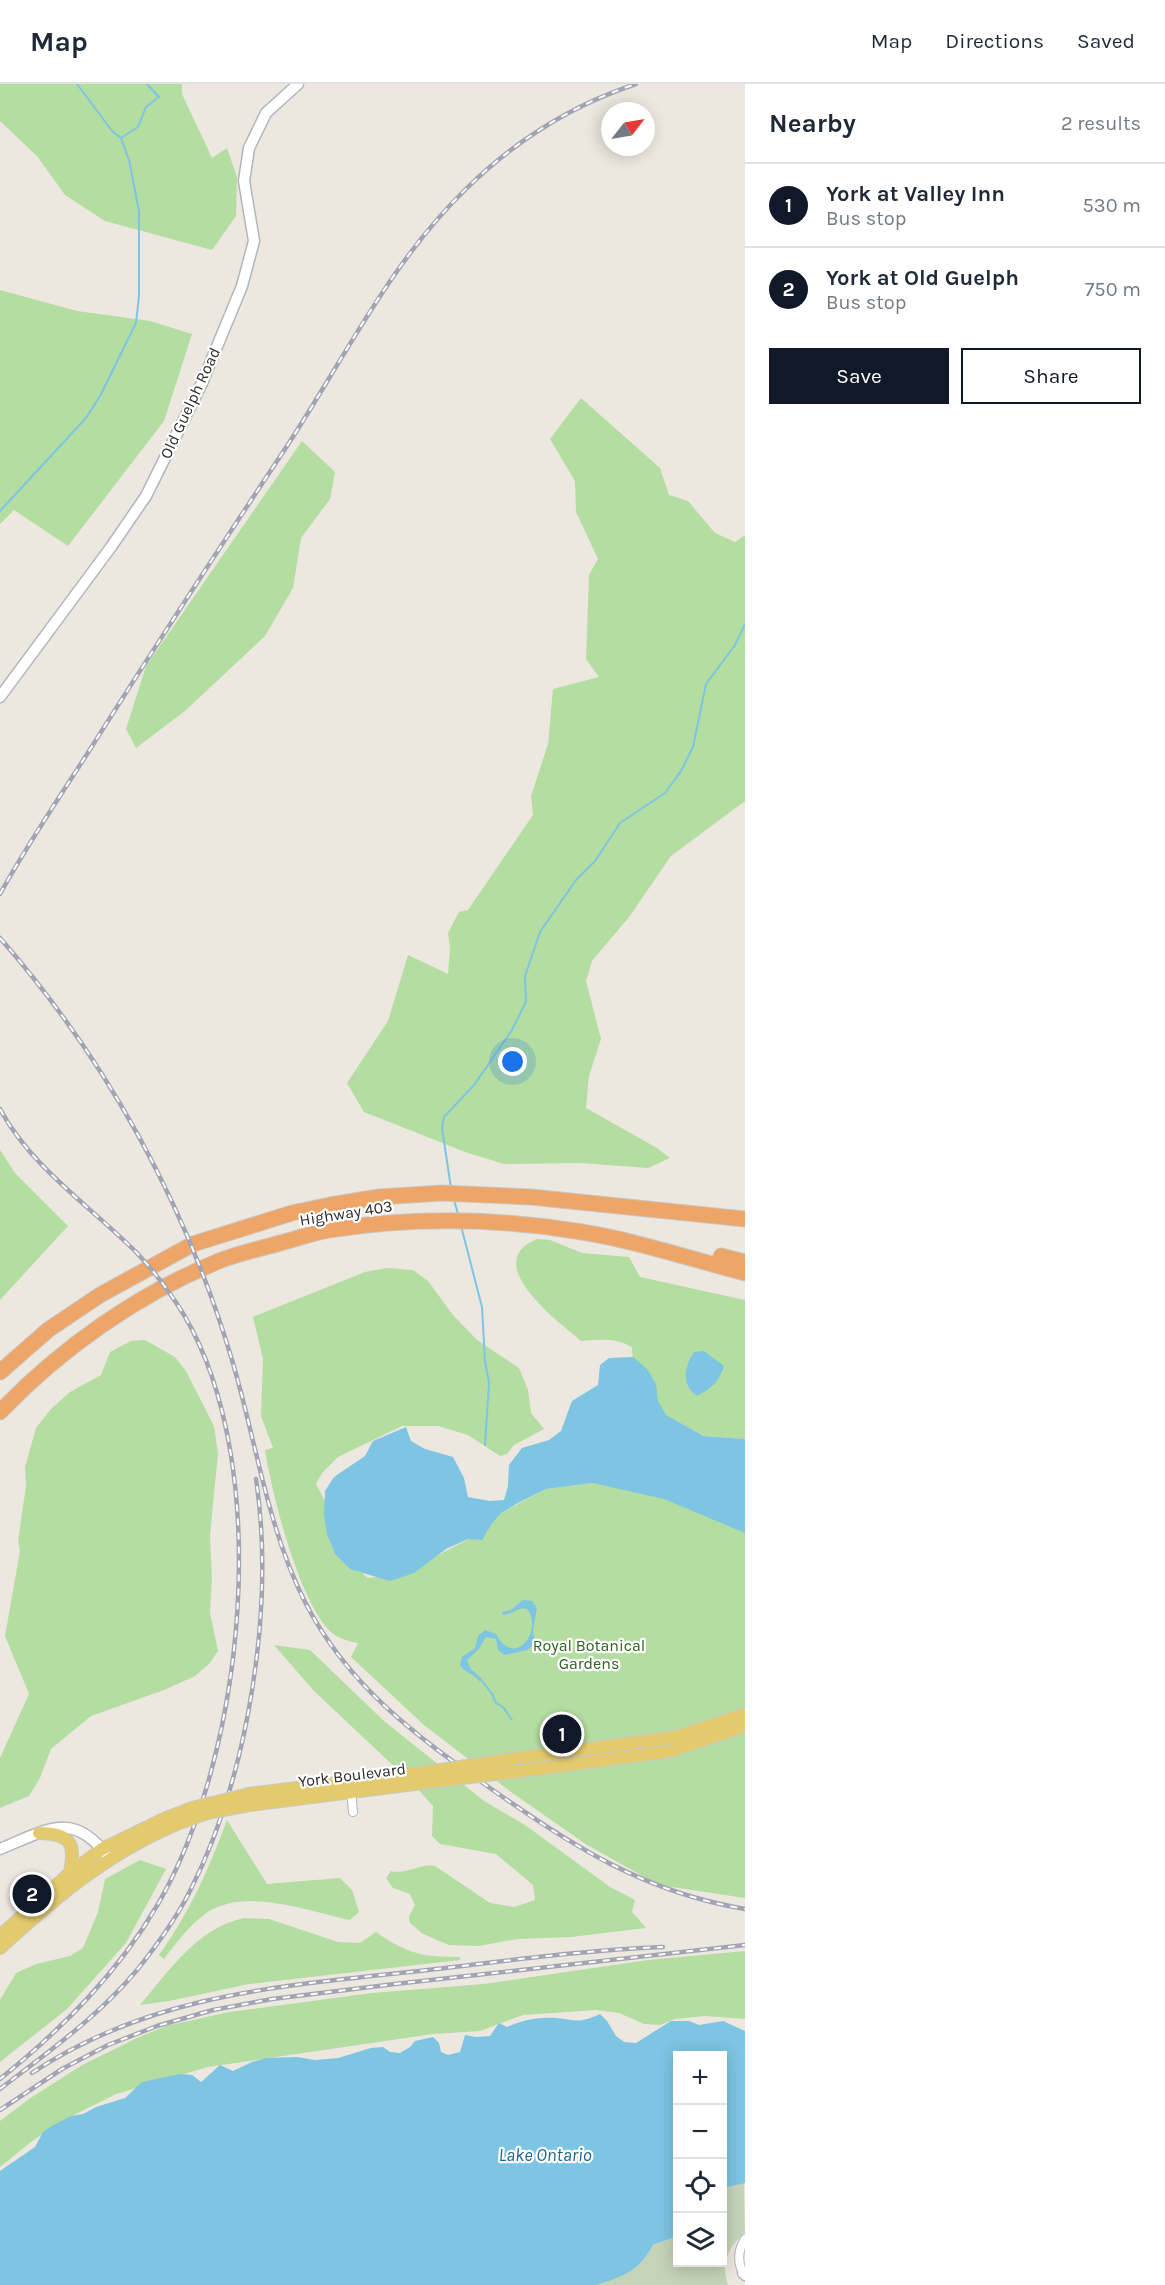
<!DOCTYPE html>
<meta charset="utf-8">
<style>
body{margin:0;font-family:Karla,sans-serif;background:#f6f6f7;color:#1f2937}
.controls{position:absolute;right:18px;bottom:18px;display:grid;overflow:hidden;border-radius:0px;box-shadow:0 3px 15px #0003}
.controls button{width:54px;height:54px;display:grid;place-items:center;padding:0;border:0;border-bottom:2px solid #e0e1e3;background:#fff;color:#1f2937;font:30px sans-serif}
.compass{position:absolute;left:601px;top:18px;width:54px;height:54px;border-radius:50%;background:#fff;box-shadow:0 3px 15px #0003;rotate:59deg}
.you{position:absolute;left:513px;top:978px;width:21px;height:21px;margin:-15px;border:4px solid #fff;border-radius:50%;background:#1a73e8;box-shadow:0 0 0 9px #1a73e833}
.badge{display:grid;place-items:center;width:39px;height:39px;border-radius:50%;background:#111827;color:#fff;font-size:20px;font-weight:700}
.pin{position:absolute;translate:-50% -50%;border:3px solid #fff;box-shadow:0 2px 6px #0006}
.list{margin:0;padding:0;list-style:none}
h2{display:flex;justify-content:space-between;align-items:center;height:78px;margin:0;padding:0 24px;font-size:26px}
h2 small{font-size:20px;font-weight:400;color:#747a83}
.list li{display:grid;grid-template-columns:39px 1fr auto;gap:18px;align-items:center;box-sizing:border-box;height:84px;padding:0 24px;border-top:2px solid #e0e1e3}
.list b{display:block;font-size:22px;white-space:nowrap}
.list p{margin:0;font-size:20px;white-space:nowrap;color:#747a83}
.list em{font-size:20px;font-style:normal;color:#747a83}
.actions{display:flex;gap:12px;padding:18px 24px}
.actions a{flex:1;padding:14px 0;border:2px solid #111827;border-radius:0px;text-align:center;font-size:21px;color:#111827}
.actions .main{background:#111827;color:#fff}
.icon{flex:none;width:33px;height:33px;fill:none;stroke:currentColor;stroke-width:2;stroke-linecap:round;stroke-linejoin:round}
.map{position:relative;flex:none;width:745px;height:2201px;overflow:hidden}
header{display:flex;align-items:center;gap:36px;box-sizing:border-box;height:84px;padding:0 30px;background:#fff;border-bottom:2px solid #e0e1e3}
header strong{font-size:28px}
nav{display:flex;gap:33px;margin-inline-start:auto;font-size:21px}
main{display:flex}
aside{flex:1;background:#fff}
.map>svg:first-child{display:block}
.green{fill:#b4dda1}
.cemetery{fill:#c5d4b8}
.water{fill:#7dc5e3}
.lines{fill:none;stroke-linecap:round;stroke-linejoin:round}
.stream{stroke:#7dc5e3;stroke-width:2}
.minor-casing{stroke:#b3b5bd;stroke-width:10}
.tertiary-casing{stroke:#b3b5bd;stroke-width:13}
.primary-casing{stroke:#c8c8c8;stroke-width:14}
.motorway-casing{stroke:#c8c8c8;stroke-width:17}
.minor{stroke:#fff;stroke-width:8}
.tertiary{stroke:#fff;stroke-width:10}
.primary{stroke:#e3cb6d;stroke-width:12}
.motorway{stroke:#eea668;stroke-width:15}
.rail-casing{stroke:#a2a4b4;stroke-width:4.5}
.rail{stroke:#fff;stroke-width:2;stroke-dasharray:7;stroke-linecap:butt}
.primary-bridge-casing{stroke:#c8c8c8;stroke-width:14;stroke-linecap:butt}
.primary-bridge{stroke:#e3cb6d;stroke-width:12}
.labels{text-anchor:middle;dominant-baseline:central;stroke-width:4.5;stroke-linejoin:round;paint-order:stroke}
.street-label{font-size:16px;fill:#2b2b2b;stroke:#fff}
.park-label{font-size:16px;fill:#2d6222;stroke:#fff}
.water-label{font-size:18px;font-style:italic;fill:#1b6490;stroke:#fff}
</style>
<header>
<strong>Map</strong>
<nav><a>Map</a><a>Directions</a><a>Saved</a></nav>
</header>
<main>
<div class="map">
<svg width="745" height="2201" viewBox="0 0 745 2201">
<rect width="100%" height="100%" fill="#ece7df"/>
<path class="green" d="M0 0H182V10L212 74 227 64 237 93 236 132 212 166 105 137 65 111 37 72 0 37Z
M0 206 77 227 150 237 192 250 164 337 68 462 14 426 0 440Z
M581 314 660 384 669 411 688 417 715 449 735 458 745 451V717L671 772 629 833 592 877 586 897 601 955 589 992 586 1024 657 1064 670 1074 648 1084 581 1079 504 1080 465 1068 364 1028 347 999 388 937 408 871 448 890 450 864 448 849 459 828 468 826 533 731 531 712 548 660 553 605 599 593 586 575 589 491 598 475 576 428 575 397 550 355Z
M302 357 335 388 330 415 301 454 293 504 265 552 185 627 136 664 126 645 146 582Z
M0 1066 15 1089 68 1142 0 1216Z
M537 1155 550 1156 582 1169 629 1173 640 1193 745 1216V1355L705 1352 665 1331 633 1280 632 1263C617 1254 599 1255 581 1257 558 1237 479 1179 537 1155Z
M387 1184 413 1186 428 1197 453 1231 477 1256 519 1284 528 1306 531 1329 544 1345 514 1361 507 1370 500 1372 468 1351 438 1342H402L338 1373 322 1389 316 1400 363 1490 368 1494 402 1490 488 1445 501 1429 546 1405 593 1399 666 1407 745 1448V1814L659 1801 587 1761 511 1708 424 1641 351 1573 358 1559C346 1557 334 1553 326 1543 296 1505 273 1414 265 1366L273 1364 261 1332 263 1275 253 1233 365 1188Z
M145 1256 175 1273 186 1287 214 1342 218 1369 210 1451 212 1495 210 1528 218 1567 209 1580 195 1592 164 1606 91 1632 51 1665 40 1694 29 1712 0 1724V1674L29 1610 5 1552 20 1467 18 1457 26 1402 25 1383 36 1344 51 1325 70 1308 101 1291 110 1268 131 1257Z
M274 1561 310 1566 384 1637 484 1717 525 1741 610 1803 635 1816 632 1828 646 1844 571 1853 517 1855 479 1862 449 1861 423 1850 410 1839 409 1832 415 1821 410 1810 393 1804 386 1794 391 1787C409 1791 418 1779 435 1782L490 1819 514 1823 535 1816 533 1801 496 1770 440 1760 432 1752 433 1722 416 1703 314 1607Z
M227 1736 267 1800 340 1794 352 1806 359 1828 350 1836C308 1827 244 1802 205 1830 189 1842 176 1859 164 1875L159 1871C189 1829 209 1785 227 1736Z
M140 1776 166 1785 126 1859 67 1925 0 1978V1916L16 1889 36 1880 70 1872 83 1864 98 1828 105 1795Z
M244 1834 269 1835 338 1858 360 1859 376 1848C407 1870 423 1873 460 1873V1876L249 1900 169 1917 140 1921C170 1886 197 1844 244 1834Z
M745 1867V1935L705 1932 675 1935 660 1941 644 1940 619 1929 596 1926 523 1931 480 1947 433 1950 208 1983 116 2010 62 2037 31 2058 0 2083V2037L29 2015 82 1981 137 1954 166 1942 229 1928 372 1909 484 1900 648 1876Z"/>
<path class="cemetery" d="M744 2098 745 2149C727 2164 721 2179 728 2201H597C622 2193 641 2184 653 2161L672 2154 677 2149 678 2178H722L723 2104Z"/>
<path class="water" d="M704 1267 724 1282C719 1298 712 1304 697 1312 681 1301 684 1283 694 1268Z
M633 1273 647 1285 656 1300 658 1317 666 1331 704 1352 745 1355V1449L664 1415 593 1399 546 1405 518 1419 501 1429 491 1441 482 1456 468 1455 446 1465 414 1489 390 1497 350 1485 335 1470 327 1450 324 1431 325 1407 334 1393 365 1372 373 1357 406 1343 411 1357 425 1365 453 1373 464 1394 468 1413 490 1417 504 1416 508 1402 509 1381 522 1364 549 1356 561 1347 572 1317 598 1301 600 1281 609 1274Z
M523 1516 532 1517 537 1524 533 1547 535 1560 527 1566 504 1571 498 1566 496 1555 486 1553 478 1566 467 1576 471 1585 482 1595V1597H479C473 1589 465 1589 460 1581L462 1573 475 1564 478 1552 485 1546 496 1550C515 1586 544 1545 527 1525 518 1522 512 1531 503 1531L502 1528 511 1526Z
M600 1930 607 1937 616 1952 624 1958 636 1959 671 1937H689L699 1941 723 1937 745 1947V2099L723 2104 722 1972H678L677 2149 672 2154 653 2161C639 2187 624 2192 597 2201H0V2087L35 2063 43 2048 50 2043 71 2032 83 2030 96 2023 125 2014 142 1998 180 1990 192 1991 201 1998 220 1981 233 1987 252 1978 266 1974 297 1973 315 1976 338 1974 371 1964 383 1963 390 1968 400 1969 410 1963 415 1957 433 1953 439 1959 441 1968 448 1971 460 1968 465 1951 476 1953 490 1952 499 1939 507 1943C519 1938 531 1934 544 1934 568 1932 574 1943 600 1930Z"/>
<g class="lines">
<path class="stream" d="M121 54 138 43 146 23 159 13 147 0
M0 427 86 334 100 312 136 239 139 212V127L129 76 121 54 112 47 77 0
M451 1104 442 1044 444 1033 474 1001 512 946 526 918 525 892 540 848 576 796 595 777 620 739 665 709 681 687 693 663 706 600 735 561 745 540
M454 1116 458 1130
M461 1142 482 1223 485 1277 489 1299 485 1361
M482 1597 492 1610 496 1619 503 1623 512 1636"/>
<g class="minor-casing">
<path id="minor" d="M351 1705 353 1728
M743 2189C737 2177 738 2166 745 2155"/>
</g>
<g class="tertiary-casing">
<path id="tertiary" d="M0 613 111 463 146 412 202 299 242 202 254 157 244 97 249 64 266 29 298 0
M0 1765C47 1746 73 1725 109 1774
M743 2189 745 2191"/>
</g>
<g class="primary-casing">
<path id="primary" d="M512 1675 676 1653 745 1630
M537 1685 671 1667 745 1642
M249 1710 434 1687
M249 1721 430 1698
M39 1749C70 1750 76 1758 70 1789
M0 1852 70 1789 102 1765 166 1734
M0 1864C57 1813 103 1772 174 1741"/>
</g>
<g class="motorway-casing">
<path id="motorway" d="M721 1172 745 1178
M0 1288 48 1246 100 1211 193 1160 292 1129 330 1121 379 1113 442 1109 531 1113 745 1135
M0 1328C60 1265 138 1210 219 1177 239 1169 260 1165 280 1159 296 1155 312 1149 329 1146 413 1133 498 1134 582 1148 637 1157 691 1175 745 1189"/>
</g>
<use href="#minor" class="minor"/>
<use href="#tertiary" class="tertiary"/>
<use href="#primary" class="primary"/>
<use href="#motorway" class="motorway"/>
<g class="rail-casing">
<path id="rail" d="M0 810C27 761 59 714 89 667 154 564 220 463 287 362 344 275 391 177 467 104 515 57 572 21 636 0
M0 854C107 976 186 1121 232 1276 256 1356 267 1443 305 1518 348 1602 415 1651 490 1704 572 1762 644 1808 745 1825
M0 1025C32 1084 90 1122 136 1168 154 1187 170 1208 184 1231 274 1383 245 1670 158 1820 118 1889 62 1945 0 1995
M32 1989C154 1908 286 1902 428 1886 506 1877 584 1866 663 1863
M0 2005C48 1968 98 1933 137 1886 157 1861 176 1835 190 1807 249 1691 275 1522 256 1395
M0 2026 62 1985 108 1961 157 1942 213 1926 272 1915 395 1900 745 1861"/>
</g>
<use href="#rail" class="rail"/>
<g class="primary-bridge-casing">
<path id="primary-bridge" d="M434 1687 512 1675
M430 1698 537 1685
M166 1734 192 1724 249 1710
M174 1741 207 1729 249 1721"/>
</g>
<use href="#primary-bridge" class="primary-bridge"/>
</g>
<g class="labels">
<g class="street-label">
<text transform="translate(190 319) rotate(-65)">Old Guelph Road</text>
<text transform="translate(346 1129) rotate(-9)">Highway 403</text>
<text transform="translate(352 1691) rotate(-7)">York Boulevard</text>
</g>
<g class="park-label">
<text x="589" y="1561">Royal Botanical<tspan x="589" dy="18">Gardens</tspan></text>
</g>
<g class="water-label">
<text x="545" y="2071">Lake Ontario</text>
</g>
</g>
</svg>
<div class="controls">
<button>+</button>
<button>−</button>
<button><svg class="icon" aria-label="locate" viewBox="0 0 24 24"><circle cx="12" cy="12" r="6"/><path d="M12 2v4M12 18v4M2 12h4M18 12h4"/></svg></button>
<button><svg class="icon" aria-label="layers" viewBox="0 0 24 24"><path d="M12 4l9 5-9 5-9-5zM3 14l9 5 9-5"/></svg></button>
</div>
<svg class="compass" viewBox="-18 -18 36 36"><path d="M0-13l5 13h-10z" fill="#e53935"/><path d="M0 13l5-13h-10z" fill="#747a83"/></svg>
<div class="you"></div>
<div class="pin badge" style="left:562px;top:1650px">1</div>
<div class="pin badge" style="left:32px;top:1810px">2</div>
</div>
<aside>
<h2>Nearby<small>2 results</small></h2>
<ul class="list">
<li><span class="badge">1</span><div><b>York at Valley Inn</b><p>Bus stop</p></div><em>530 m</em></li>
<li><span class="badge">2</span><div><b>York at Old Guelph</b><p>Bus stop</p></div><em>750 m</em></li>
</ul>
<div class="actions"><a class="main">Save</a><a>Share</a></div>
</aside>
</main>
